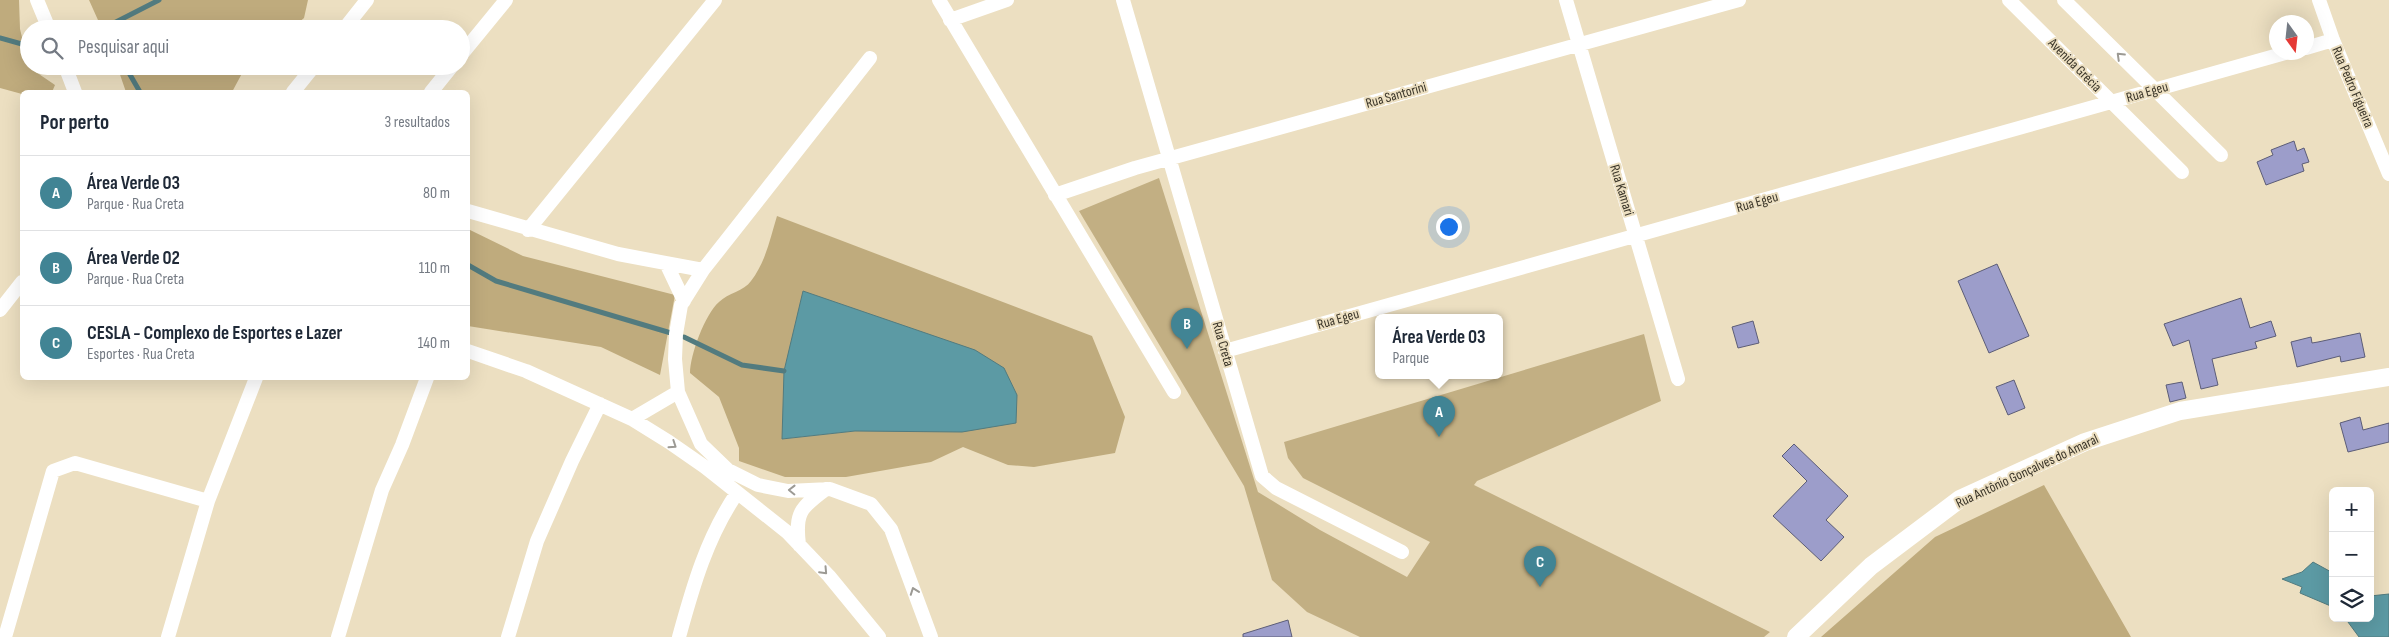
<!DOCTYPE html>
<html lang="pt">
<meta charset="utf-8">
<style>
body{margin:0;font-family:"Sofia Sans Condensed",sans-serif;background:#f6f6f7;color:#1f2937}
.controls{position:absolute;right:15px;bottom:15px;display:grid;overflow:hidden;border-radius:8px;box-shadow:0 5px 20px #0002}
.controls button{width:45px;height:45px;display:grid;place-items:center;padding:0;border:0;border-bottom:1px solid #e0e1e3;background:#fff;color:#1f2937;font:25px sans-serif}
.compass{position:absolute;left:2269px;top:15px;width:45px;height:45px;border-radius:50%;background:#fff;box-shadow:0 5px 20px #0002;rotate:165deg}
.you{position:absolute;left:1448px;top:226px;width:18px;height:18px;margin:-12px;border:4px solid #fff;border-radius:50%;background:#1a73e8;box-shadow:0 0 0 8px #1a73e833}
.badge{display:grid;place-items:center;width:32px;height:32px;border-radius:50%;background:#418494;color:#fff;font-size:16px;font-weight:700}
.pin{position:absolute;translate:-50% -41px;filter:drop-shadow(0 1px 2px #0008)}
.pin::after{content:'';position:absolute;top:26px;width:18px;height:15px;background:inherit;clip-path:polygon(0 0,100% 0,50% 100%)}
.popup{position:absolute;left:1375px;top:314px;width:128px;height:65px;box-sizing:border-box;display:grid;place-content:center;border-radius:8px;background:#fff;filter:drop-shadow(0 1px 4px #0005);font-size:16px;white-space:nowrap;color:#747a83}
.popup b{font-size:19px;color:#1f2937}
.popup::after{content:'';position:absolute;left:50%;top:100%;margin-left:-10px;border:10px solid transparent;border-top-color:#fff}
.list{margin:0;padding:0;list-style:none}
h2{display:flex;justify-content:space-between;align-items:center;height:65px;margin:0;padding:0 20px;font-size:21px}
h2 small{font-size:16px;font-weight:400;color:#747a83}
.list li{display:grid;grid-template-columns:32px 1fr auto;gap:15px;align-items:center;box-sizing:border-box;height:75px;padding:0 20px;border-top:1px solid #e0e1e3}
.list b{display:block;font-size:19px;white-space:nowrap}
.list p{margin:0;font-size:16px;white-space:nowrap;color:#747a83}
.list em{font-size:16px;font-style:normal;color:#747a83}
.icon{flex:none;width:28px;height:28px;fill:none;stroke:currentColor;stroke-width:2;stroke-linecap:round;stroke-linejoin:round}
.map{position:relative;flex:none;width:2389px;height:637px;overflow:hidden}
.search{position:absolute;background:#fff;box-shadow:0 5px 20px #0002;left:20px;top:20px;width:450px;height:55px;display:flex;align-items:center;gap:12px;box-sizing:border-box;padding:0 18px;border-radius:28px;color:#747a83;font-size:19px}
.panel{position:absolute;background:#fff;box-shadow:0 5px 20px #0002;left:20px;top:90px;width:450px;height:290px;border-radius:8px}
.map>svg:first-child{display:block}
.green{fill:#c2af83}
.forest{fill:#bfab7d;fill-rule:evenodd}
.water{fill:#5c9aa4;stroke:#527b7f}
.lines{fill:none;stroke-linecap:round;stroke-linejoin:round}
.stream{stroke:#527b7f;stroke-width:5}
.building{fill:#9c9dca;stroke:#5c5d77}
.minor{stroke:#fff;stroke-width:14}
.tertiary{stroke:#fff;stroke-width:18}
.oneway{stroke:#9c9a94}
.labels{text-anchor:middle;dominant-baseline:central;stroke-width:4;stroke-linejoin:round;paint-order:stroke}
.street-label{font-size:14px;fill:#393428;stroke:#ecdfc1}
</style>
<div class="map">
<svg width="2389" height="637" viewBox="0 0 2389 637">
<rect width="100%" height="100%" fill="#ecdfc1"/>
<path class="green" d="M1159 178 1258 492 1320 530 1407 577 1430 542 1303 478 1288 458 1284 442 1644 334 1661 401 1477 481 1474 485 1770 632 1764 637H1360L1307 612 1272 580 1244 486 1079 211Z"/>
<path class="forest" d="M0 0H19L20 29 29 66H32L33 70 55 85 52 92H22V94L0 88Z
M89 0H308L304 18 291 29H102Z
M117 66H246L232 92H126Z
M777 216 1092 336 1125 417 1115 453 1034 467 1008 465 963 447 931 462 846 477H785L739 461V448L719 397 690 373C690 355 705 314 719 302 728 293 744 291 751 281 766 261 770 239 777 216ZM803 291 855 431 782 439Z
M468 229 523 256 675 295 660 375 601 347 468 326Z
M2044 485 2131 637H1821L1935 537Z"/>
<path class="water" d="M803 291 975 350 1004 368 1017 395 1016 423 962 432 855 431 782 439 784 371Z
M2313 562 2333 573V607L2300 593 2302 587 2282 579 2302 572Z
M2389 594V637H2359L2345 618H2370V596Z"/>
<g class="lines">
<path class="stream" d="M113 29 114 23 159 0
M0 38 29 46
M125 66 140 92
M468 265 496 281 671 333
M684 337 742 365 784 371"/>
</g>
<path class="building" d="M2294 141 2297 151 2304 148 2309 162 2302 164 2304 171 2266 185 2257 162 2273 155 2271 150Z
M1997 264 2029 336 1989 353 1958 281Z
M2241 298 2250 328 2271 321 2276 336 2255 342 2257 348 2212 359 2218 385 2201 389 2189 340 2173 346 2164 324Z
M1753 321 1759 343 1738 348 1732 327Z
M2360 333 2365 357 2341 362 2340 356 2297 367 2291 342 2311 337 2312 343 2318 342Z
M2014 380 2025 408 2008 415 1996 387Z
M2182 382 2186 398 2170 402 2166 385Z
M2360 417 2363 430 2389 423V442L2348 452 2340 423Z
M1794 444 1848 496 1826 520 1844 537 1821 561 1773 516 1807 481 1782 456Z
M1288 620 1292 637H1243V634Z"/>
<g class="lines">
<path class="minor" d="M37 0 49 29
M939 0 1174 392
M1123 0 1262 476 1276 488 1402 552
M1566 0 1678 379
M2009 0 2182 172
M2064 0 2221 155
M2319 0 2333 40 2389 174
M950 20 1007 0
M344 29 367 0
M2306 48 2333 40
M461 55 506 0
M870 58 703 270 681 305 676 334 675 359 678 392 701 444 728 470 758 485 788 491 830 489 871 504 891 529 931 637
M65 66 75 92
M293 92 314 66
M431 92 452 66
M1055 195 1135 168 1739 0
M468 211 618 254 703 270
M528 230 715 0
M666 263 684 301
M0 310 22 282
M468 351 526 371 632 419 669 442 705 467 787 532 829 576 879 637
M1225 351 2289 52
M632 419 678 392
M799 545C795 513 800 508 826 489
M5 637 53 471 75 463 208 501
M168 637 208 501 256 378
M338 637 382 490 402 445 427 378
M508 637 537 541 572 461 600 404
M679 637C693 586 707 537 737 493"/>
<path class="tertiary" d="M1796 637 1871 566 1960 499 2085 442 2180 411 2389 377"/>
</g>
<defs><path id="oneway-chevron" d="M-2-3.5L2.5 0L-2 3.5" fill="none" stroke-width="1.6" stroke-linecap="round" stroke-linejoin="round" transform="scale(1.25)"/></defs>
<g class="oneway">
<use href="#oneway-chevron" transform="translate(2120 56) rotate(-136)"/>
<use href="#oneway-chevron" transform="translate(673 445) rotate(34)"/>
<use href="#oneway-chevron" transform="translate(792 490) rotate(-179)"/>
<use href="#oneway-chevron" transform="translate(824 571) rotate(47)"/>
<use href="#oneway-chevron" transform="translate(914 591) rotate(-110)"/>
</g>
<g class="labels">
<g class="street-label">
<text transform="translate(2075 65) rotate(45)">Avenida Grécia</text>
<text transform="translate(2353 87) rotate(67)">Rua Pedro Figueira</text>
<text transform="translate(2147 92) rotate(-16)">Rua Egeu</text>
<text transform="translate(1396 95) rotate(-16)">Rua Santorini</text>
<text transform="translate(1622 190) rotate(73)">Rua Kamari</text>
<text transform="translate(1757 202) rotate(-16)">Rua Egeu</text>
<text transform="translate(1338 319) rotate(-16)">Rua Egeu</text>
<text transform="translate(1223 344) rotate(74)">Rua Creta</text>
<text transform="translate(2027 471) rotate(-25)">Rua Antônio Gonçalves do Amaral</text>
</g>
</g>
</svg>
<div class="controls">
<button>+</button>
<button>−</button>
<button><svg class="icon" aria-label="layers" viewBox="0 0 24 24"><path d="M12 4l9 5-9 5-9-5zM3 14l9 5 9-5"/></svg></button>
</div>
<svg class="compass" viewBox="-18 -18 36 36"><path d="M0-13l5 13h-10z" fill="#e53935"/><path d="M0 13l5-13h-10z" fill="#747a83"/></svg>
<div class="you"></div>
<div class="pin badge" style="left:1439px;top:437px">A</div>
<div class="popup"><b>Área Verde 03</b>Parque</div>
<div class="pin badge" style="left:1187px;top:349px">B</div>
<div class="pin badge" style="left:1540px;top:587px">C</div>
<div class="search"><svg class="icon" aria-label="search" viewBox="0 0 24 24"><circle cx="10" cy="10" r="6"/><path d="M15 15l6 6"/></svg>Pesquisar aqui</div>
<section class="panel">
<h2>Por perto<small>3 resultados</small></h2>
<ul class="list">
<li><span class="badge">A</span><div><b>Área Verde 03</b><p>Parque · Rua Creta</p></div><em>80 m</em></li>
<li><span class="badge">B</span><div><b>Área Verde 02</b><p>Parque · Rua Creta</p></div><em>110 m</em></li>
<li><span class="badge">C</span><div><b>CESLA - Complexo de Esportes e Lazer</b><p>Esportes · Rua Creta</p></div><em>140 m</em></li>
</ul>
</section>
</div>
